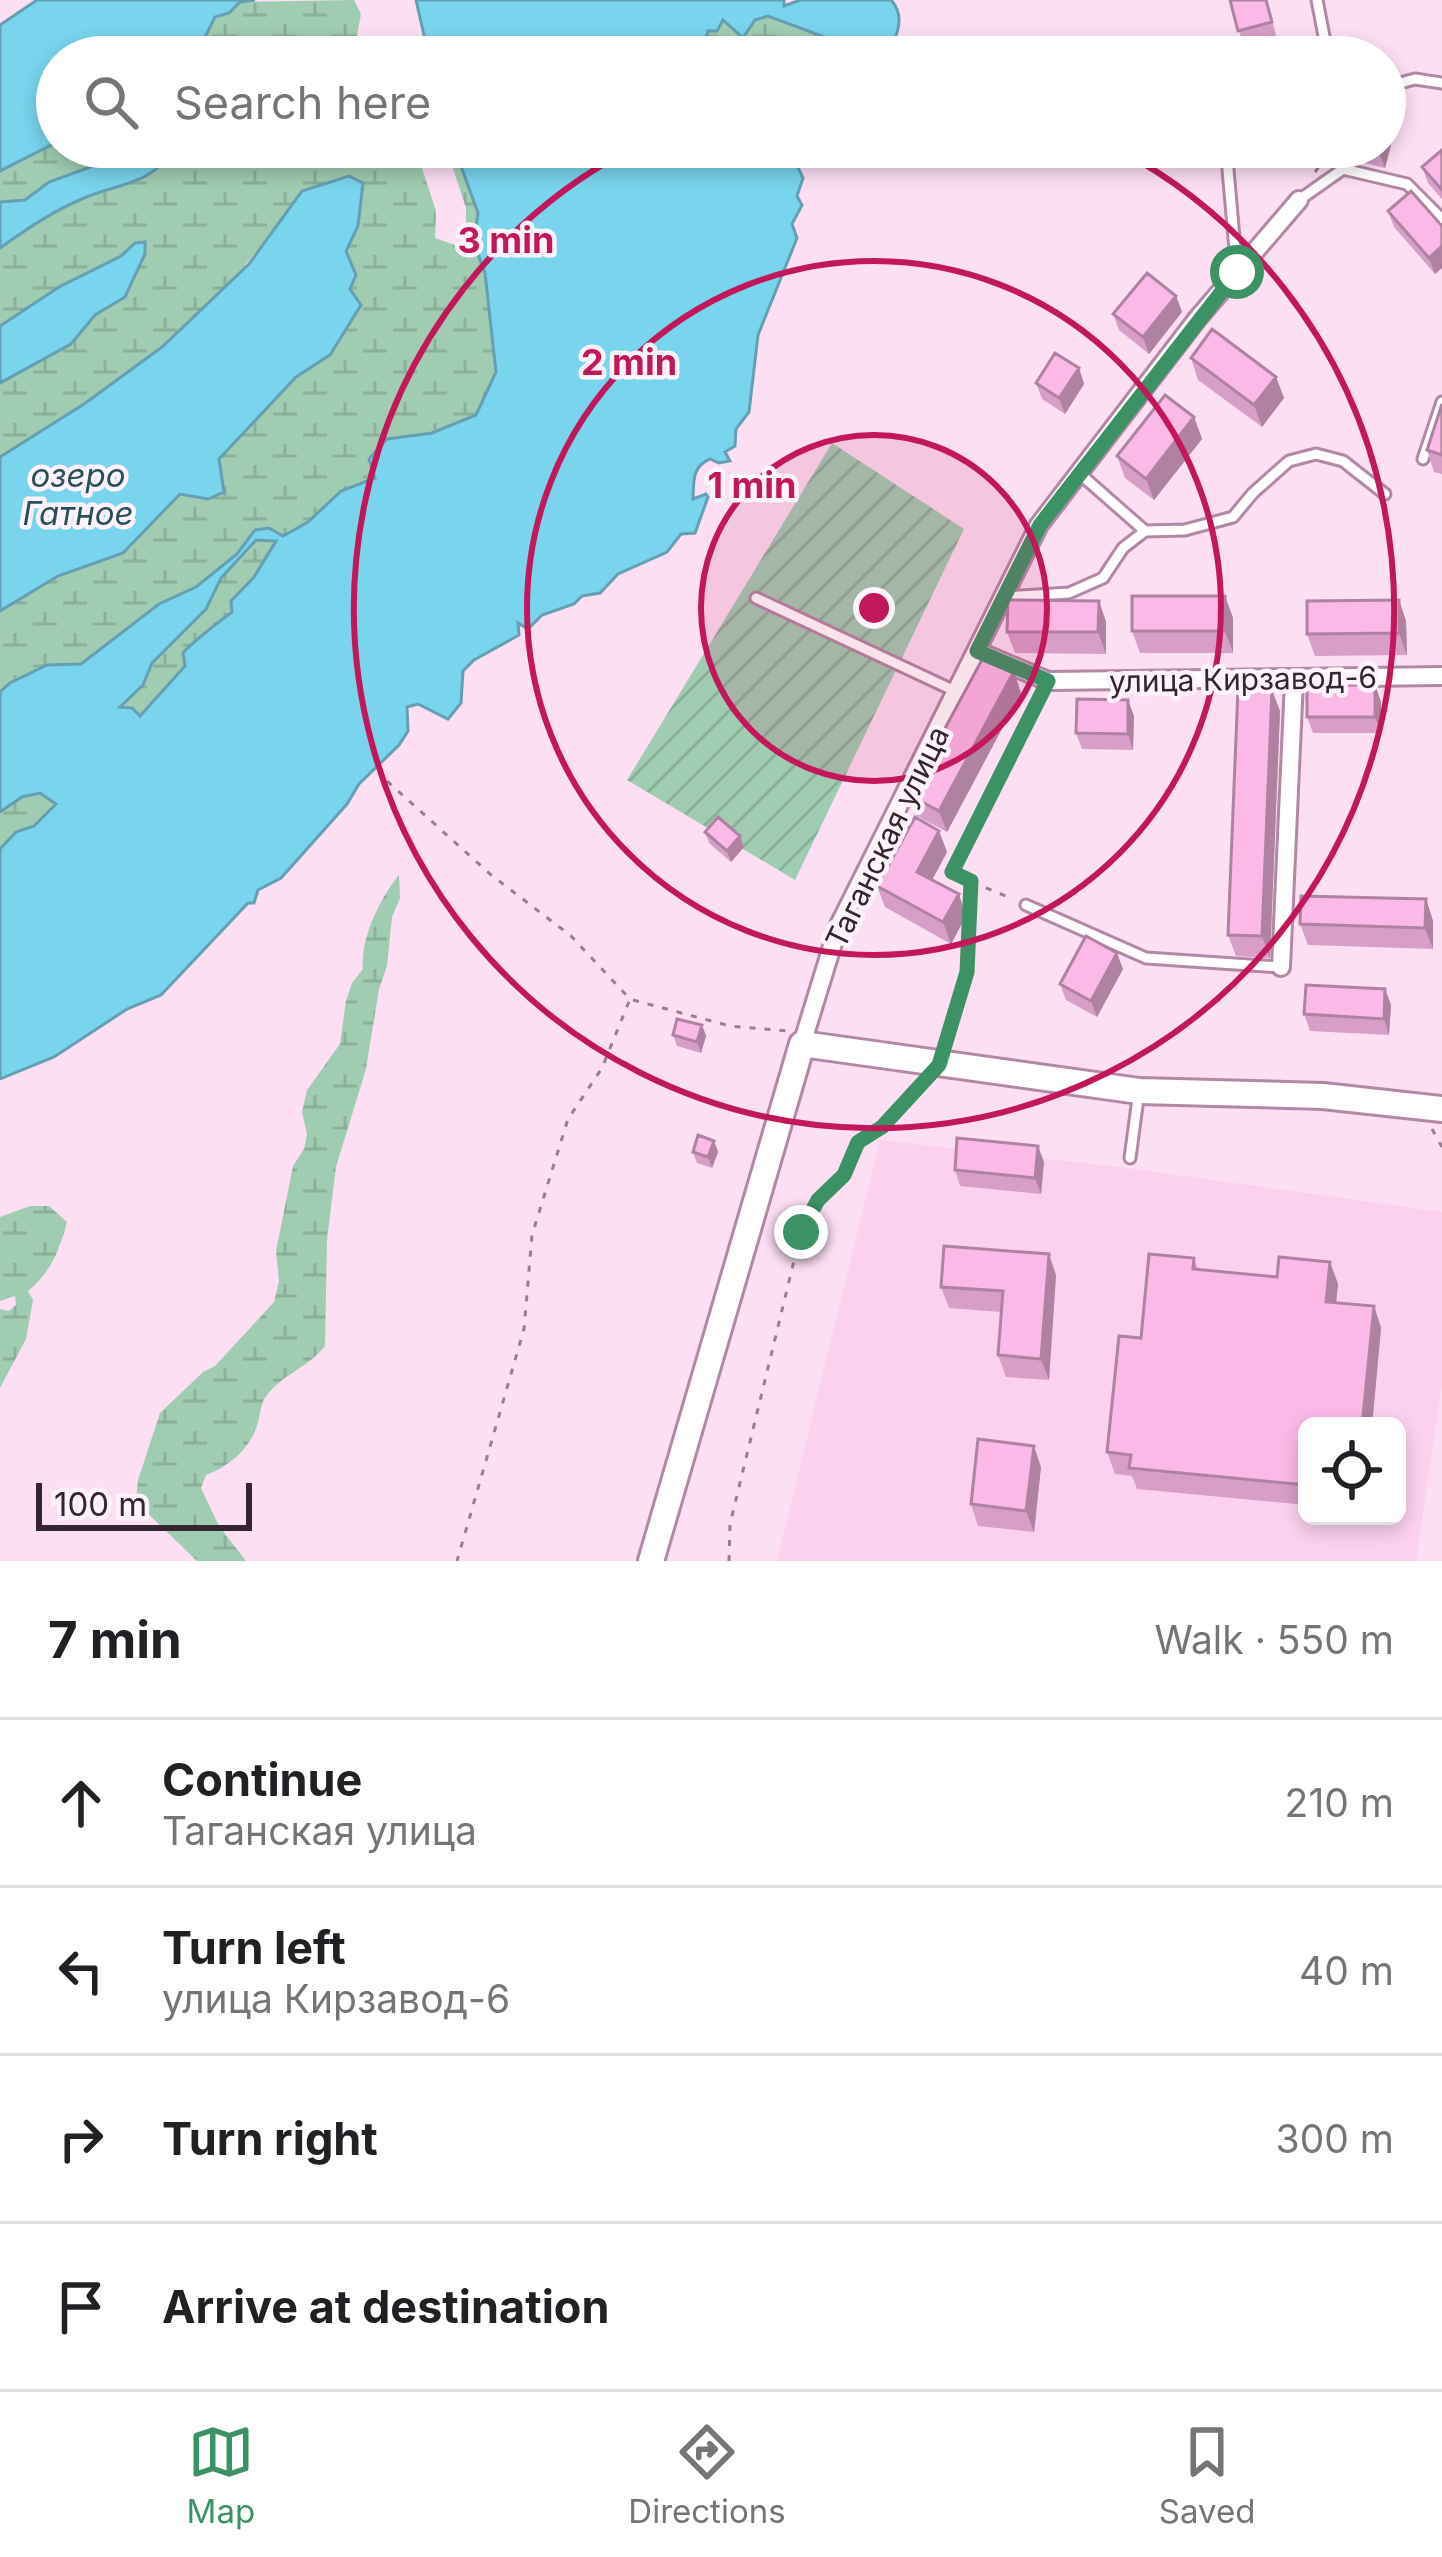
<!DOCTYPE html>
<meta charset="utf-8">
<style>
body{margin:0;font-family:Inter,sans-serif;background:#f6f6f6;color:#202124}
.controls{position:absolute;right:36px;bottom:36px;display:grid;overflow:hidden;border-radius:18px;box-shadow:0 6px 18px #0003}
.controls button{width:108px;height:108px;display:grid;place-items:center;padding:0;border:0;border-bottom:3px solid #e0e0e0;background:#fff;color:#202124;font:60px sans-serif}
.scale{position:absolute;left:36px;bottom:30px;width:216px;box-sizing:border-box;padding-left:12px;border:6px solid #362430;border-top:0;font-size:33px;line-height:42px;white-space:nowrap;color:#362430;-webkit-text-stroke:9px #fdf3fa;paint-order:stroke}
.stop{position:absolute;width:36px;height:36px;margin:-27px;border:9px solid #3d9265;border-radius:50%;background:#fff}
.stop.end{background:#3d9265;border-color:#fff;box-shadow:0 3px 12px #0008}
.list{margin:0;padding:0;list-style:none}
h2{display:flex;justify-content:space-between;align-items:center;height:156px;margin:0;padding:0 48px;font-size:51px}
h2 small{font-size:39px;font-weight:400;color:#757577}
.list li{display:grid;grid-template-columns:78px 1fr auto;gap:36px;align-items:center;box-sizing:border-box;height:168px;padding:0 48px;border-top:3px solid #e0e0e0}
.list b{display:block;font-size:45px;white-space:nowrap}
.list p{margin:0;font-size:39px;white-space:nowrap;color:#757577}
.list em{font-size:39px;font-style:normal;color:#757577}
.icon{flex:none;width:66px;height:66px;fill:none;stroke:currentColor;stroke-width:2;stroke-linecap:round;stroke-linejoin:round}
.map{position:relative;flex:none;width:1442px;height:1561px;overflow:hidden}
.search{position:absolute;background:#fff;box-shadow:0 6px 18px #0003;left:36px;right:36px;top:36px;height:132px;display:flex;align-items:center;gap:30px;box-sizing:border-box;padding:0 42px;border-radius:66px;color:#757577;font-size:45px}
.sheet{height:828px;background:#fff}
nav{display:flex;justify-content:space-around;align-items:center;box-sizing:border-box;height:168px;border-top:3px solid #e0e0e0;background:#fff;font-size:33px;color:#757577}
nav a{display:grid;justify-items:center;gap:6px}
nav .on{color:#3d9265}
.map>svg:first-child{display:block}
.built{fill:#fcd1ef;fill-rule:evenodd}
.wetland{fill:url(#wetland-marsh)}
.garden{fill:url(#garden-furrows)}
.water{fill:#79d4ed;stroke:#659fb4;stroke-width:3;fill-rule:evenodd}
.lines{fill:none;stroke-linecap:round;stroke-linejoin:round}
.service-casing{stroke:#b387a6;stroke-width:15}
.minor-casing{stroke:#b387a6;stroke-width:22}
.secondary-casing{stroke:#b387a6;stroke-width:30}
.path{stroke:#967f8f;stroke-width:3;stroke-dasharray:6 9;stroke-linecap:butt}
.service{stroke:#fff;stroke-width:9}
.minor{stroke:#fff;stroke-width:16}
.secondary{stroke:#fff;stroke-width:24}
.wall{fill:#d79fc7}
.shaded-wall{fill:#af82a2}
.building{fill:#fab9e7;stroke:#af82a2;stroke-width:3}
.route{stroke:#3d9265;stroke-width:15}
.ring{fill:none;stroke:#c2185b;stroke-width:6}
.labels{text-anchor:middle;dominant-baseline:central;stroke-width:9;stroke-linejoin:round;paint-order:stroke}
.street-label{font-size:30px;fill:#362430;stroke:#fdf3fa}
.water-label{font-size:33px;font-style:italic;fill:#27505b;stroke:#fdf3fa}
.centre{fill:#c2185b;stroke:#fdf3fa;stroke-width:6}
.ring-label{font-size:36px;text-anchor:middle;font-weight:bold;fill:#c2185b;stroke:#fdf3fa;stroke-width:9;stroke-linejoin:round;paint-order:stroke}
</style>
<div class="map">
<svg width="1442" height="1561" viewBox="0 0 1442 1561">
<defs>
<pattern id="wetland-marsh" width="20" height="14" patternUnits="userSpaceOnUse" patternTransform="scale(3)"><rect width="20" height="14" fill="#a0cdb1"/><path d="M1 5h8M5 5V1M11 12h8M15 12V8" fill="none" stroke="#8ab099"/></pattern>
<pattern id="garden-furrows" width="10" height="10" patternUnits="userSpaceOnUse" patternTransform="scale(3)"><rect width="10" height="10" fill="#a0cdb1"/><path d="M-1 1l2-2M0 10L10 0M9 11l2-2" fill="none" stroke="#8ab099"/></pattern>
</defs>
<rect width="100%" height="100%" fill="#fcdff3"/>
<path class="built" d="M880 1140 1127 1168 1442 1212V1383L1416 1561H777ZM1307 1426H1397V1516H1307Z"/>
<path class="wetland" d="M354 0 361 14 353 57H187L202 43 215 17 229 13 240 2Z
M768 16 849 46 859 57H701V51L694 48 695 40 708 31H717L723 20 743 38 755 20Z
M57 142V147H134L129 153 49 182 25 200 0 202V171Z
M175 147H415L436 211 435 238 458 246 466 244V208L446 147H454L478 213 474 244 485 273 497 372 476 416 432 433 387 439 376 478 341 491 308 522 283 536 255 530 237 554 196 587 159 604 81 665H47L10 683 0 692V611L58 576 123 553 180 494 207 499 219 459 296 377 330 355 356 275 346 251 358 226 278 222C211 320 105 401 0 457V383L71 344 95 315 124 297 145 243H135L121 256 59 287 0 326V248C27 227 56 209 89 196 128 181 150 185 175 147Z
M256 540H277C263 563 251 587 234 608 220 626 196 635 183 653L185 666 139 716 119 707 143 685 152 663 206 609 221 578Z
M40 793 56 804 34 826 16 832 0 849V812L22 797Z
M399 875 400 898 392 917 387 966 379 989 366 1069 336 1167 327 1240 325 1346C309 1367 283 1374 267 1395 260 1404 261 1412 258 1422 252 1447 229 1467 206 1475L201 1488 219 1526 246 1561H197L136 1502 138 1480 160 1413 203 1372 215 1366 274 1302 279 1281 276 1251 293 1166 304 1149 307 1134 302 1112 307 1090 340 1044 346 1001 352 983 363 969C360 939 380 898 399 875Z
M30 1206H49L67 1222C59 1251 51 1272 28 1291L33 1300 26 1339 0 1388V1309L9 1311 16 1305 15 1296 0 1301V1217Z"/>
<path class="garden" d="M832 443 964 529 795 880 627 780Z"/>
<path class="water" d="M37 0H255L240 2 229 13 215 17 202 43 187 57H57V142L0 171V25Z
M416 0H784V6L800 0H891C907 17 896 41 884 57H859L849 46 768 16 755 20 743 38 723 20 717 31H708L706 38 695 39 694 48 701 51V57H429Z
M134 147H175C150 185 128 181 89 196 56 209 28 228 0 248V202L25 200 49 182 129 153Z
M454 147H797L795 161 803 178 797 196 802 205 792 224 797 238 758 335 749 412 736 429 735 446 725 452 730 461 719 463 710 459C691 467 694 483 693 499L706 494 708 497 695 533 681 534 667 552 618 574 600 593 582 596 574 604 542 615 528 629 518 623 519 635 474 660 463 671 461 703 448 719 418 704 407 707 408 731 399 745 359 784 347 804 281 878 258 890 254 903H248L161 995 127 1009 54 1057 0 1079V849L16 832 34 826 56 804 40 793 22 797 0 812V692L10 683 47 665 81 664 159 604 196 587 237 554 255 530 269 528 283 536 308 522 341 491 375 478 369 459 387 439 432 433 476 415 496 372 485 273 474 244 478 213ZM256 540 276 541 254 577 231 601 232 612C221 620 189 645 183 653L185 666 140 716 132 708 120 707 143 685 152 663 206 609 221 578Z
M349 176 363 183 358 226 346 251 356 275 350 289 361 305 330 355 296 377 219 459 224 492 208 499 180 494 123 553 58 576 0 611V457L84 404 162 347 249 264 302 191Z
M145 242V254L125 297 95 315 71 344 0 383V326L59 287 121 256 135 243Z"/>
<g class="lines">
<g class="service-casing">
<path id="service" d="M1317 0 1328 57
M1385 87 1415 79 1442 83
M1226 147 1237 272
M1340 147 1343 169
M1299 200 1343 169 1407 184 1442 219
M1423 459 1442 402
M1079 473 1145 531
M1004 597 1069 593 1103 578 1123 548 1145 531 1185 530 1233 517 1253 493 1289 461 1316 454 1343 461 1385 494
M756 598 957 692
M952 872 1048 681
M1026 905 1146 958 1281 967
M1130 1158 1139 1091"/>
</g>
<g class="minor-casing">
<path id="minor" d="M977 651 1048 681 1442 676
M1281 967 1294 681
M802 1044 838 927 1039 525 1197 319 1299 200"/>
</g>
<g class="secondary-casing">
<path id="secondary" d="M651 1561 802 1044 1139 1091 1323 1096 1442 1109"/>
</g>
<path class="path" d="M1315 172 1327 156
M387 781 490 874 571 936 630 999 602 1068 568 1119 532 1235 524 1329 457 1561
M972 882 1013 899
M633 1000 730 1026 787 1031
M946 1041 967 972 971 881 964 878
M1432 1129 1442 1147
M729 1561 730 1524 801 1232 818 1200 844 1175 858 1142 882 1127 926 1081"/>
<use href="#service" class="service"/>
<use href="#minor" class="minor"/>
<use href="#secondary" class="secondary"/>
</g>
<path class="wall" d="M1230 0H1267L1277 39 1244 47Z
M1396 85 1402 102 1385 168 1365 163 1360 147Z
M1442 150V199L1428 183 1422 167Z
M1388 211 1442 226V268L1435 274 1394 227Z
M1176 296 1182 312 1149 354 1119 330 1113 314Z
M1191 358 1276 377 1284 398 1262 427 1198 380Z
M1079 368 1084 384 1065 414 1042 399 1036 383Z
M1442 404V474L1434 472 1427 450Z
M1194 417 1202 439 1154 500 1125 478 1117 456Z
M1225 596 1233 618V653H1140L1132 631Z
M1399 600 1406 621 1407 655 1315 656 1307 634Z
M1099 601 1106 622V654L1015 653 1007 632Z
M1375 685 1381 702V733H1313L1307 717Z
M1021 693 947 832 917 816 909 795Z
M1280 711 1270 958 1236 956 1228 935Z
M1134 716 1133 750 1082 749 1076 733Z
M939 831 947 852 932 880 966 916 951 944 885 907 877 886Z
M705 832 744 847 731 862 709 843Z
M1426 899 1433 921V949L1308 945 1300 924Z
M1123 969 1097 1017 1066 1000 1060 984Z
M1385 989 1391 1005 1389 1035 1310 1031 1304 1014Z
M702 1025 706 1036 701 1053 677 1046 673 1035Z
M714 1141 718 1152 712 1168 697 1163 693 1152Z
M1044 1162 1041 1194 960 1186 955 1170Z
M1194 1258 1198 1269 1277 1277 1330 1262 1338 1284 1336 1303 1374 1306 1381 1328 1372 1426H1307V1505L1137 1489 1132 1476 1115 1474 1107 1452 1141 1338Z
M1056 1275 1049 1380 1006 1377 998 1355 1001 1312 949 1308 941 1287Z
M1041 1467 1034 1532 978 1526 971 1504Z"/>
<path class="shaded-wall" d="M1396 85 1402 102 1385 168 1379 152 1380 147H1385V128Z
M1442 246V268L1435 274 1429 258Z
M1176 296 1182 312 1149 354 1143 337Z
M1079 368 1084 384 1065 414 1059 398Z
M1276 377 1284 398 1262 427 1254 405Z
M1194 417 1202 439 1154 500 1146 479Z
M1225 596 1233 618V653L1225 631Z
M1399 600 1406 621 1407 655 1399 633Z
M1099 601 1106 622V654L1098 632Z
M1014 671 1021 693 947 832 939 811Z
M1375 685 1381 702V733L1375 717Z
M1272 690 1280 711 1270 958 1262 936Z
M1128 700 1134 716 1133 750 1128 734Z
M939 831 947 852 925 893 917 872Z
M740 836 744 847 731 862 727 851Z
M959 894 966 916 951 944 943 922Z
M1426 899 1433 921V949L1425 928Z
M1117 953 1123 969 1097 1017 1091 1001Z
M1385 989 1391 1005 1389 1035 1384 1019Z
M702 1025 706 1036 701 1053 697 1042Z
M714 1141 718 1152 712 1168 708 1157Z
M1038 1146 1044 1162 1041 1194 1035 1178Z
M1049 1254 1056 1275 1049 1380 1041 1359Z
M1330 1262 1338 1284 1334 1323 1326 1302Z
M1374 1306 1381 1328 1372 1426H1362Z
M1034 1446 1041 1467 1034 1532 1026 1511Z"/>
<path class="building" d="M1230 0H1266L1272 22 1238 31Z
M1385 82 1396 85 1385 128Z
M1360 147H1380L1379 152Z
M1442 150V190L1422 167Z
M1411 191 1442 226V246L1429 258 1388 211Z
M1147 273 1176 296 1143 337 1113 314Z
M1212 329 1276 377 1254 405 1191 358Z
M1055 353 1079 368 1059 398 1036 383Z
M1165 395 1194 417 1146 479 1117 456Z
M1442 404V455L1427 450Z
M1132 596H1225V631H1132Z
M1008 600 1099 601 1098 632H1007Z
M1399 600V633L1307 634V601Z
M984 656 1014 671 939 811 909 795Z
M1307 685H1375V717H1307Z
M1238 688 1272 690 1262 936 1228 935Z
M1077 699 1128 700V734L1076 733Z
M718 817 740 836 727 851 705 832Z
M915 817 939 831 917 872 959 894 943 922 877 886Z
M1301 896 1426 899 1425 928 1300 924Z
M1086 936 1117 953 1091 1001 1060 984Z
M1306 985 1385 989 1384 1019 1304 1014Z
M677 1019 702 1025 697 1042 673 1035Z
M698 1135 714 1141 708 1157 693 1152Z
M957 1138 1038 1146 1035 1178 955 1170Z
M944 1246 1049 1254 1041 1359 998 1355 1003 1291 941 1287Z
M1149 1254 1194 1258 1193 1269 1277 1277 1279 1257 1330 1262 1326 1302 1374 1306 1362 1426H1307V1485L1129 1468 1131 1455 1107 1452 1119 1336 1141 1338Z
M978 1439 1034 1446 1026 1511 971 1504Z"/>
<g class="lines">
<path class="route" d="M801 1232 818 1200 844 1175 858 1142 882 1127 939 1065 967 972 971 881 952 872 1048 681 977 651 1040 525 1237 272"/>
</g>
<circle cx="874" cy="608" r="173" fill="#c2185b" fill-opacity=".12"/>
<g class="ring">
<circle cx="874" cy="608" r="173"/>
<circle cx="874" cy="608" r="347"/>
<path d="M1118 149A520 520 0 1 1 630 149"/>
</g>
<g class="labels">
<g class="street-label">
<text transform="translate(1243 679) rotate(-1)">улица Кирзавод-6</text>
<text transform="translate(887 837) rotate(-64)">Таганская улица</text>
</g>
<g class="water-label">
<text x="78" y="475">озеро<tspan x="78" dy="38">Гатное</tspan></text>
</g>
</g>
<circle cx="874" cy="608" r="18" class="centre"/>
<g class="ring-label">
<text x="506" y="253">3 min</text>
<text x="629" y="375">2 min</text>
<text x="752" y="498">1 min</text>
</g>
</svg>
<div class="controls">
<button><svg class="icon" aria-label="locate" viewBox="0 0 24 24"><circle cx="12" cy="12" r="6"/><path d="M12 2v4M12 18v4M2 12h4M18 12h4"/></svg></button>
</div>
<div class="scale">100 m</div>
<div class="stop" style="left:1237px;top:272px"></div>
<div class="stop end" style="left:801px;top:1232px"></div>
<div class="search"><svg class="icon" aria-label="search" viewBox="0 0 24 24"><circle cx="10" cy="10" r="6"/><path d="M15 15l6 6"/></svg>Search here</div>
</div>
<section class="sheet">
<h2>7 min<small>Walk · 550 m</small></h2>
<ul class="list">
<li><svg class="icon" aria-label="ahead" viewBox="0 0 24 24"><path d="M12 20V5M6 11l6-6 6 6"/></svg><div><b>Continue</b><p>Таганская улица</p></div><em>210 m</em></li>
<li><svg class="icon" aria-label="left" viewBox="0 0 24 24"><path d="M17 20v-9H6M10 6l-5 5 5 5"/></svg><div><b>Turn left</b><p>улица Кирзавод-6</p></div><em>40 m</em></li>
<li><svg class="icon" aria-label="right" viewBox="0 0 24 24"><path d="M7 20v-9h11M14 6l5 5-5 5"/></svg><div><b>Turn right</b></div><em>300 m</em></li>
<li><svg class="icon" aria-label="arrive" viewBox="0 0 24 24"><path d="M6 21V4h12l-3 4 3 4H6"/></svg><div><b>Arrive at destination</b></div></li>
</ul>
</section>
<nav>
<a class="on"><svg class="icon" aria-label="map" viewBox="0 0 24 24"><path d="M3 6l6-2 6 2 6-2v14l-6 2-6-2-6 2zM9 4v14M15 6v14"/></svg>Map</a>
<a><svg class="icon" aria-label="directions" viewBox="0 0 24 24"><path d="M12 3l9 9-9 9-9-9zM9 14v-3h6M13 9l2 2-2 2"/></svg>Directions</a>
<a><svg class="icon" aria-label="saved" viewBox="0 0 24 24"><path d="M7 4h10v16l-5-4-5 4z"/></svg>Saved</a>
</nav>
